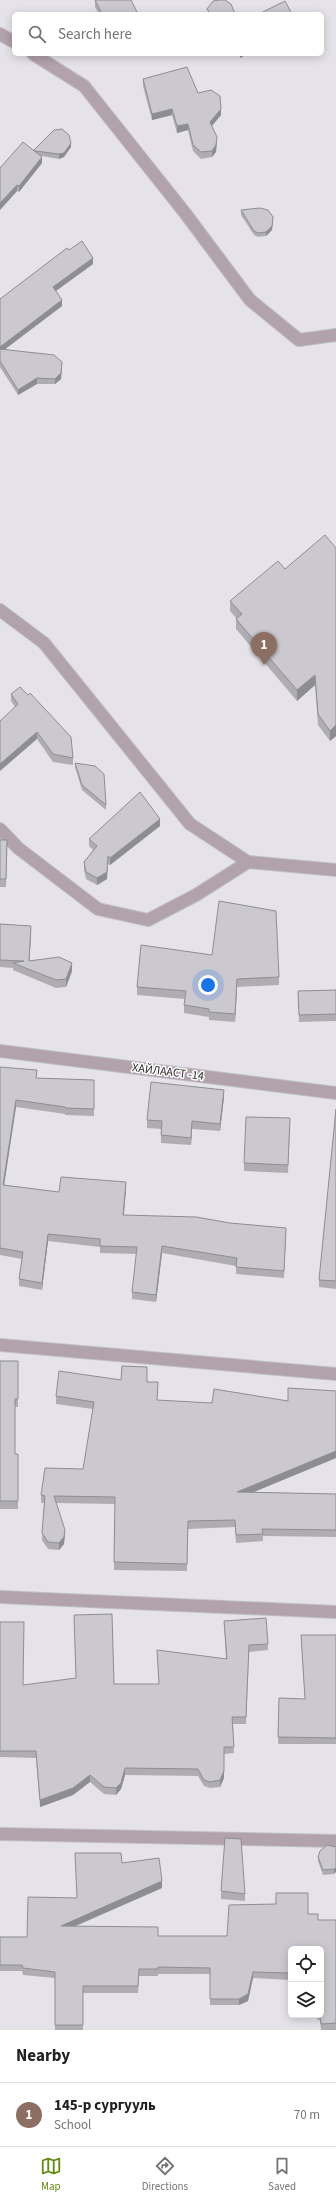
<!DOCTYPE html>
<meta charset="utf-8">
<style>
body{margin:0;font-family:"Source Sans 3",sans-serif;background:#f6f6f6;color:#202124}
.controls{position:absolute;right:12px;bottom:12px;display:grid;overflow:hidden;border-radius:6px;box-shadow:0 2px 10px #0003}
.controls button{width:36px;height:36px;display:grid;place-items:center;padding:0;border:0;border-bottom:1px solid #e0e0e0;background:#fff;color:#202124;font:20px sans-serif}
.you{position:absolute;left:208px;top:985px;width:14px;height:14px;margin:-10px;border:3px solid #fff;border-radius:50%;background:#1a73e8;box-shadow:0 0 0 6px #1a73e833}
.badge{display:grid;place-items:center;width:26px;height:26px;border-radius:50%;background:#648a13;color:#fff;font-size:13px;font-weight:700}
.pin{position:absolute;translate:-50% -33px;filter:drop-shadow(0 1px 2px #0008)}
.pin::after{content:'';position:absolute;top:21px;width:14px;height:12px;background:inherit;clip-path:polygon(0 0,100% 0,50% 100%)}
.list{margin:0;padding:0;list-style:none}
h2{display:flex;justify-content:space-between;align-items:center;height:52px;margin:0;padding:0 16px;font-size:17px}
h2 small{font-size:13px;font-weight:400;color:#757577}
.list li{display:grid;grid-template-columns:26px 1fr auto;gap:12px;align-items:center;box-sizing:border-box;height:64px;padding:0 16px;border-top:1px solid #e0e0e0}
.list b{display:block;font-size:15px;white-space:nowrap}
.list p{margin:0;font-size:13px;white-space:nowrap;color:#757577}
.list em{font-size:13px;font-style:normal;color:#757577}
.icon{flex:none;width:22px;height:22px;fill:none;stroke:currentColor;stroke-width:2;stroke-linecap:round;stroke-linejoin:round}
.map{position:relative;flex:none;width:336px;height:2030px;overflow:hidden}
.search{position:absolute;background:#fff;box-shadow:0 2px 10px #0003;left:12px;right:12px;top:12px;height:44px;display:flex;align-items:center;gap:10px;box-sizing:border-box;padding:0 14px;border-radius:6px;color:#757577;font-size:15px}
.sheet{height:116px;background:#fff}
nav{display:flex;justify-content:space-around;align-items:center;box-sizing:border-box;height:56px;border-top:1px solid #e0e0e0;background:#fff;font-size:11px;color:#757577}
nav a{display:grid;justify-items:center;gap:2px}
nav .on{color:#648a13}
.map>svg:first-child{display:block}
.lines{fill:none;stroke-linecap:round;stroke-linejoin:round}
.street-casing{stroke:#c0bfc4;stroke-width:14}
.street{stroke:#b1a2ab;stroke-width:12}
.wall{fill:#afadb2}
.shaded-wall{fill:#8e8d91}
.building{fill:#cbc9cf;stroke:#8e8d91}
.labels{text-anchor:middle;dominant-baseline:central;stroke-width:3;stroke-linejoin:round;paint-order:stroke}
.street-label{font-size:12px;fill:#2d2d2f;stroke:#fff}
</style>
<div class="map">
<svg width="336" height="2030" viewBox="0 0 336 2030">
<rect width="100%" height="100%" fill="#e5e3e9"/>
<g class="lines">
<g class="street-casing">
<path id="street" d="M0 34 14 42
M33 54 84 86 185 213 250 300 299 340 336 335
M0 610 44 643 190 824 248 862 336 870
M0 829 18 848 98 909 148 920 196 895 248 862
M0 1051 336 1093
M0 1345 336 1374
M0 1597 336 1612
M0 1834 336 1841"/>
</g>
<use href="#street" class="street"/>
</g>
<path class="wall" d="M95 0 137 14H99L95 7Z
M120 54H133L132 56Z
M143 79 198 93 221 115 212 126 217 143 216 152 212 157 201 159 193 151 188 130 177 133 172 115 152 120 143 86Z
M71 147 64 157 59 159 42 156V163L19 192 17 191 0 210 34 150Z
M241 210 273 222 272 230 266 236 258 237 254 235 241 215Z
M69 250 93 264 56 291 62 306 5 349 62 368 61 379 55 384H37L18 395 0 367V299Z
M336 548V736L330 741 318 725 315 685 297 701 236 629V618L230 611V601L285 569Z
M11 694 73 758V765L53 762 37 739 11 701Z
M75 763 106 805V810L82 790 75 767Z
M160 826 110 865 108 864 107 879 97 885 86 879 84 870V862L93 850 89 846V839Z
M0 840H7L6 887H0Z
M0 924 31 933 29 961 72 971 66 987 56 988 13 970V968L0 967Z
M141 945 279 977V985L237 987 235 1022 209 1020V1017L184 1013V1005L185 999 137 995V987Z
M336 990V1021L299 1022 298 991Z
M0 1067 37 1078 94 1080V1116L65 1115V1114L16 1107 4 1185 59 1192 126 1189 124 1215 286 1236 284 1278 236 1274V1266L162 1253 156 1302 132 1299V1292L137 1254 100 1253V1247L48 1241 42 1290 19 1286V1279L22 1259 0 1255Z
M224 1097 220 1131 192 1129 191 1145 161 1143V1129L147 1128V1120Z
M336 1109V1289L319 1287V1280Z
M290 1126 288 1173 244 1171V1163Z
M0 1361H18V1407H15V1454H18V1509H0Z
M121 1380 147 1382 158 1390 157 1400 336 1458 253 1492 336 1494V1537L263 1536V1541L236 1543 235 1527 188 1529 187 1571 114 1570 115 1504 56 1503 65 1537 64 1544 59 1550 48 1549 42 1540 44 1503H41V1495L83 1469 93 1409 56 1404V1396Z
M224 1621 268 1644V1650L249 1652 246 1724H233L234 1753 224 1754V1778L220 1787 210 1788 204 1786 198 1776 125 1775 121 1789 116 1795 104 1794 90 1782 73 1795 40 1807 36 1758 0 1757V1622L23 1685 159 1684 226 1659Z
M301 1635H336V1744H278L279 1698 305 1699Z
M336 1847 334 1874 323 1875 318 1861V1857Z
M122 1863 162 1888 76 1926 158 1936H227L308 1914 318 1920H336V2030H321L320 2021 312 2015H321V1949H291V1980L253 1978 248 2001 239 2005H210V1974H158V1976H139L138 1993H83V2030H55V1978L23 1975 22 1971H0V1937H27Z
M221 1891 245 1894V1901L221 1899Z"/>
<path class="shaded-wall" d="M240 54H248L240 58Z
M172 109V115L152 120V114Z
M221 109V115L210 128V122Z
M188 124V130L177 133V126Z
M217 137 216 152 212 157V151Z
M71 143V147L64 157 59 159V154Z
M42 157V163L19 192V186Z
M17 185V191L0 210V203Z
M273 217 272 230 266 236V232Z
M93 258V264L53 293V287Z
M62 300V306L0 353V347Z
M62 362 61 379 55 384V379Z
M37 378V384L18 395V390Z
M315 675V685L297 701V690Z
M336 725V736L330 741V731Z
M37 732V739L0 771V764Z
M160 819V826L110 865V858Z
M108 856 107 879 97 885V878Z
M31 926V933L29 968V961Z
M72 963V971L66 987V979Z
M237 979V987L235 1022V1014Z
M224 1090V1097L220 1131V1124Z
M16 1100V1107L3 1192V1185Z
M192 1121V1129L191 1145V1138Z
M126 1182V1189L123 1222V1215Z
M48 1234V1241L42 1290V1283Z
M162 1246V1253L156 1302V1295Z
M336 1451V1458L237 1499V1492Z
M65 1530 64 1544 59 1550V1543Z
M125 1768V1775L121 1789 116 1795V1788Z
M224 1771V1778L220 1787V1780Z
M90 1775V1782L73 1795 40 1807V1800Z
M336 1868V1872L334 1874V1869Z
M162 1881V1888L61 1932V1926Z
M253 1972V1978L248 2001 239 2005V1999Z"/>
<path class="building" d="M95 0H131L137 12 133 14H102Z
M219 0H225L231 4 235 14H210L207 9 213 1Z
M285 1 292 14H259Z
M187 67 198 93 211 90 220 96 221 109 210 122 217 137 216 145 212 151 201 152 193 145 188 124 177 126 172 109 152 114 143 79Z
M62 129 69 135 71 143 64 153 59 154 35 151 34 150 54 130Z
M23 142 42 157 19 186 17 185 0 203V168Z
M260 208 268 210 273 217 272 226 266 232 258 233 254 231 241 210Z
M82 241 93 258 53 287 62 300 0 347V299L67 248 69 250Z
M0 349 54 355 62 362 61 373 55 379 37 378 18 390 0 361Z
M325 535 336 548V725L330 731 318 714 315 675 297 690 236 619 242 614 230 601 278 561 285 569Z
M20 687 28 695 30 693 71 737 73 758 53 754 37 732 0 764V721L18 704 11 694Z
M75 763 95 766 104 774 106 805 82 785Z
M140 792 160 819 110 858 108 856 107 872 97 878 86 872 84 862 97 846 89 839Z
M0 840H7L6 879H0Z
M219 901 276 911 279 977 237 979 235 1014 209 1012V1009L184 1005 186 991 137 987 141 945 212 955Z
M0 924 31 926 29 961 59 957 72 963 66 979 56 980 13 963 24 961 0 960Z
M336 990V1014L299 1015 298 991Z
M0 1067 37 1070 36 1078 94 1080V1109L65 1108V1107L16 1100 3 1185 59 1192 61 1177 126 1182 123 1215 196 1217 230 1223 286 1228 284 1271 236 1267 237 1258 162 1246 156 1295 132 1292 137 1247 100 1246V1239L48 1234 42 1283 19 1279 23 1252 0 1248Z
M151 1082 224 1090 220 1124 192 1121 191 1138 161 1135 162 1121 147 1120Z
M336 1109V1281L319 1280Z
M246 1117 290 1118 288 1165 244 1163Z
M0 1361H18V1399H15V1454H18V1501H0Z
M122 1366 147 1367V1382H158L157 1400 212 1403 214 1389 288 1401V1388L336 1391V1451L237 1492 336 1494V1530L262 1529 263 1534 236 1535 235 1520 188 1521 187 1564 114 1562 115 1497 54 1496 65 1530 64 1537 59 1543 48 1542 42 1533 45 1496 41 1495 45 1468 83 1469 94 1402 56 1396 59 1371 121 1380Z
M112 1614 114 1684H159L157 1650 227 1659 224 1621 266 1618 268 1644 249 1645 246 1717H232L234 1747H224V1771L220 1780 210 1782 204 1780 198 1769 125 1768 121 1783 116 1788 104 1787 90 1775 73 1788 40 1800 36 1751H0V1622H24L23 1685 76 1678 74 1615Z
M301 1635H336V1738L278 1737 279 1698 305 1699Z
M225 1838 241 1839 245 1894 221 1891Z
M327 1845 336 1847V1868L334 1869 323 1870 318 1857 320 1851Z
M75 1853H121L122 1863 159 1858 162 1881 61 1926 158 1927V1936H227L229 1905 276 1904V1893H308V1914H318V1920H336V2023L321 2024 320 2015H321V1949H291V1973L253 1972 248 1994 239 1999H210V1968L158 1967V1969H139L138 1986H83V2025H55V1972L23 1968 22 1965H0V1937H27L28 1897 77 1898Z"/>
<g class="labels">
<g class="street-label">
<text transform="translate(168 1072) rotate(7)">ХАЙЛААСТ -14</text>
</g>
</g>
</svg>
<div class="controls">
<button><svg class="icon" aria-label="locate" viewBox="0 0 24 24"><circle cx="12" cy="12" r="6"/><path d="M12 2v4M12 18v4M2 12h4M18 12h4"/></svg></button>
<button><svg class="icon" aria-label="layers" viewBox="0 0 24 24"><path d="M12 4l9 5-9 5-9-5zM3 14l9 5 9-5"/></svg></button>
</div>
<div class="you"></div>
<div class="pin badge" style="left:264px;top:665px;background:#8d6e63">1</div>
<div class="search"><svg class="icon" aria-label="search" viewBox="0 0 24 24"><circle cx="10" cy="10" r="6"/><path d="M15 15l6 6"/></svg>Search here</div>
</div>
<section class="sheet">
<h2>Nearby<small></small></h2>
<ul class="list">
<li><span class="badge" style="background:#8d6e63">1</span><div><b>145-р сургууль</b><p>School</p></div><em>70 m</em></li>
</ul>
</section>
<nav>
<a class="on"><svg class="icon" aria-label="map" viewBox="0 0 24 24"><path d="M3 6l6-2 6 2 6-2v14l-6 2-6-2-6 2zM9 4v14M15 6v14"/></svg>Map</a>
<a><svg class="icon" aria-label="directions" viewBox="0 0 24 24"><path d="M12 3l9 9-9 9-9-9zM9 14v-3h6M13 9l2 2-2 2"/></svg>Directions</a>
<a><svg class="icon" aria-label="saved" viewBox="0 0 24 24"><path d="M7 4h10v16l-5-4-5 4z"/></svg>Saved</a>
</nav>
